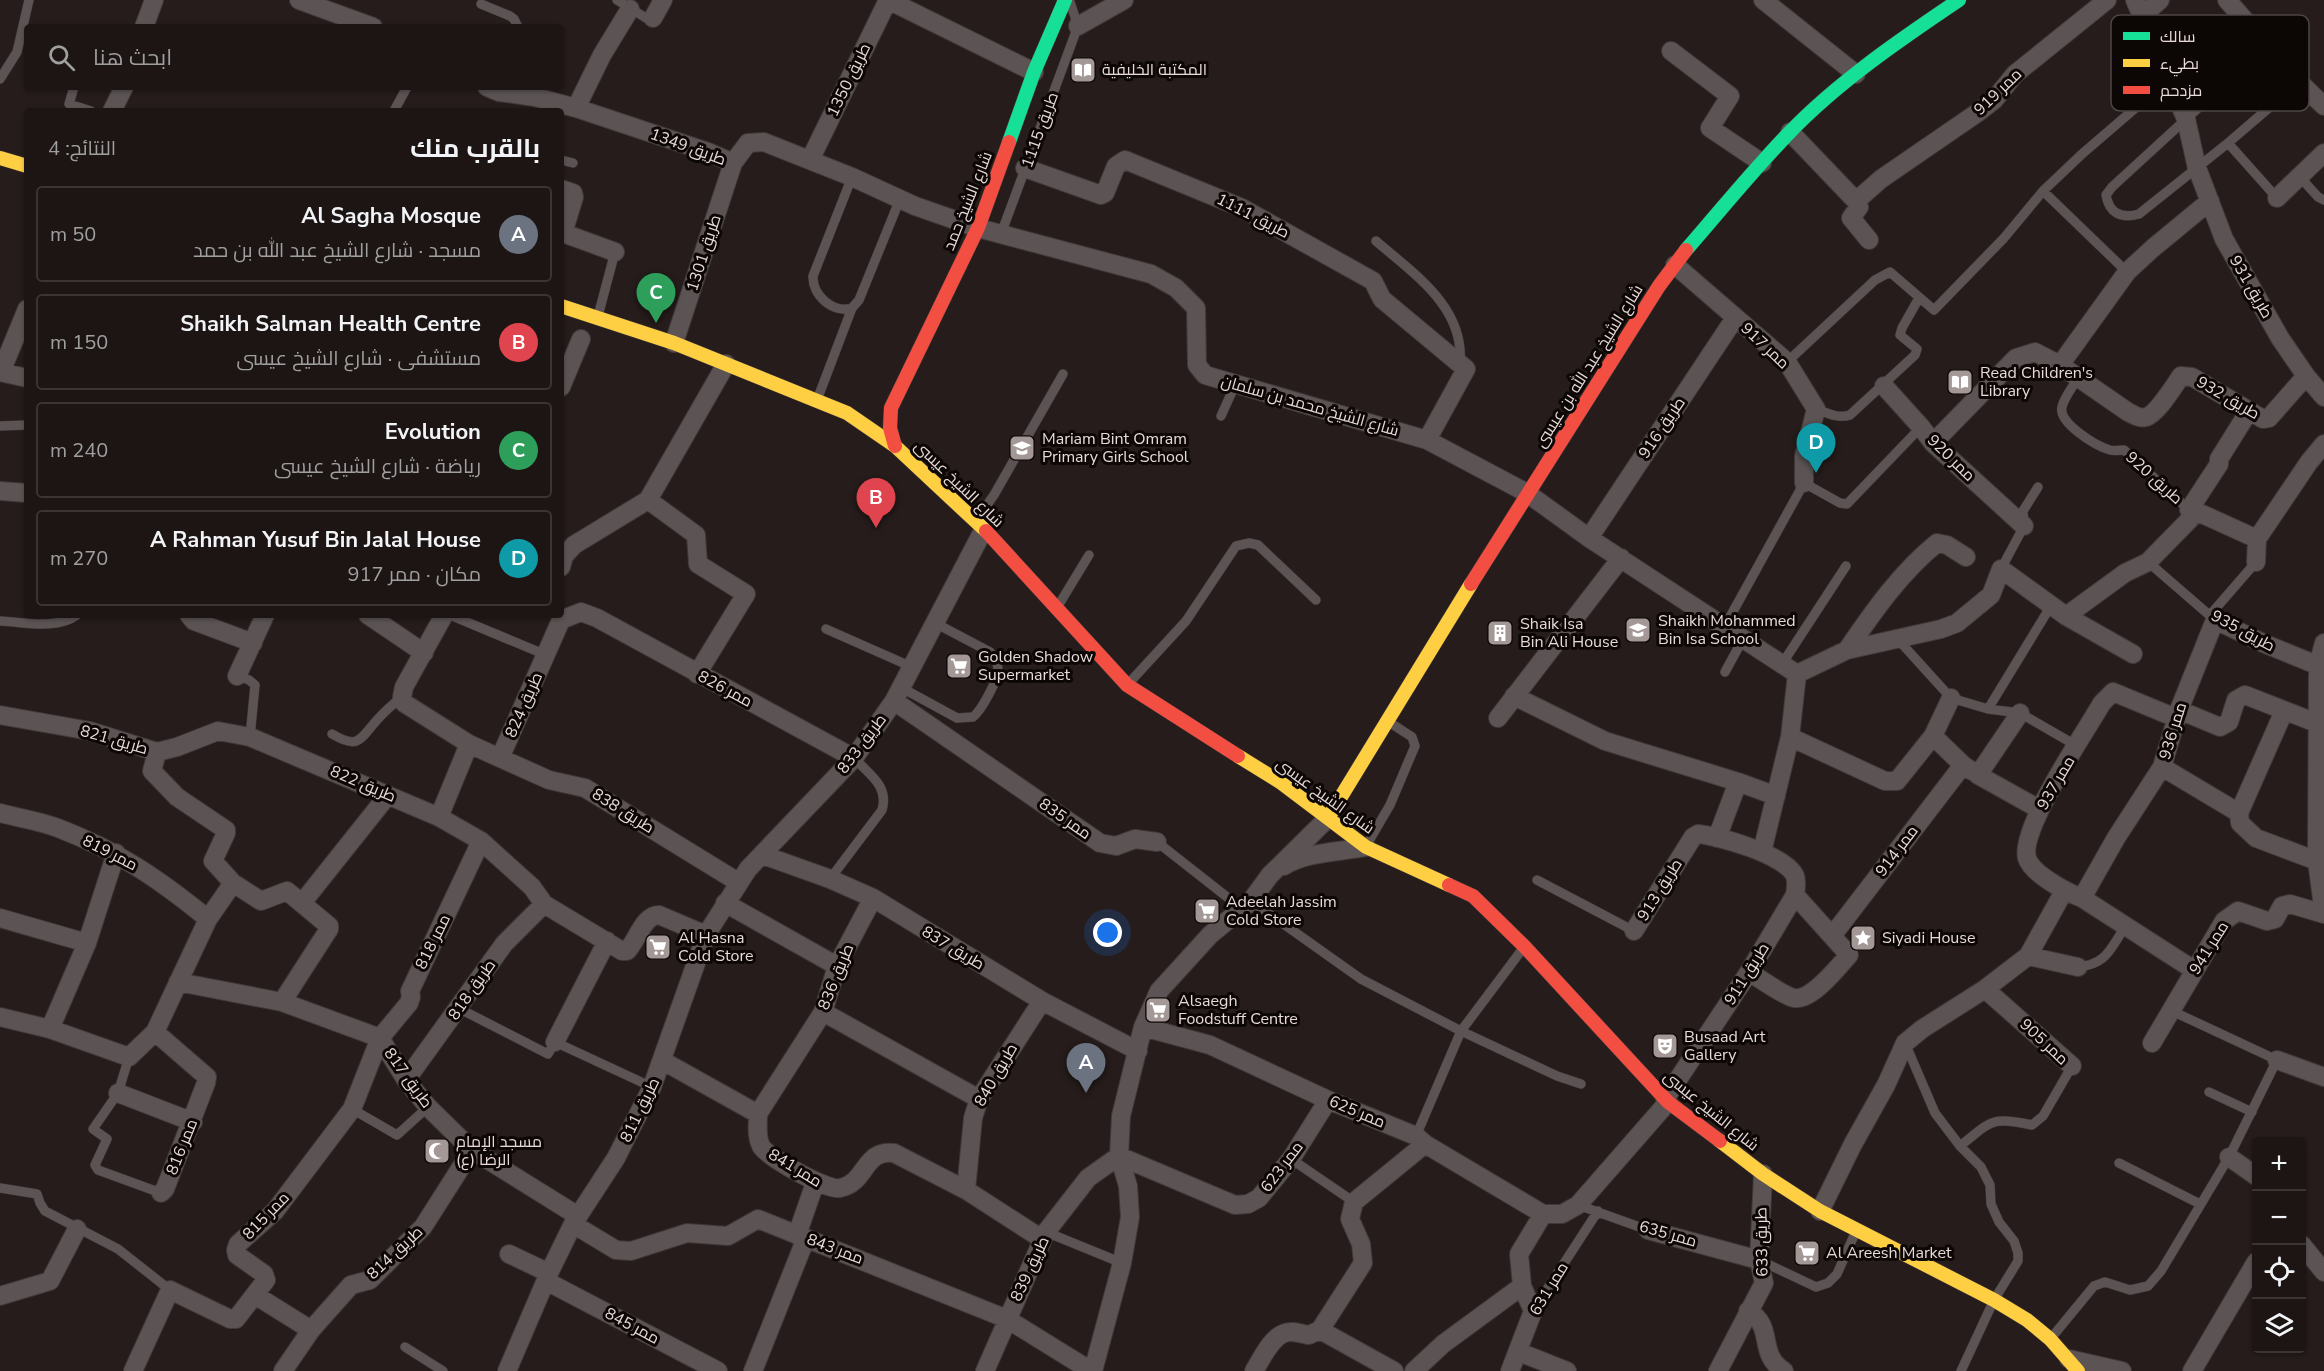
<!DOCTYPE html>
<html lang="ar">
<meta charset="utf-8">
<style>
body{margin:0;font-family:"Nunito Sans",Cairo,sans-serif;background:#292222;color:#f1f3f6;direction:rtl}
.controls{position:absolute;right:18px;bottom:18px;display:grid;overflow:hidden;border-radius:6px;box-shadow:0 2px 4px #0004}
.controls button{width:54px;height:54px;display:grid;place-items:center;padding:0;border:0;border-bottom:2px solid #3a3434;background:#1c1514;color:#f1f3f6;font:30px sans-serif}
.you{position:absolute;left:1108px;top:933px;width:21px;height:21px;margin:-15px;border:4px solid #fff;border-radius:50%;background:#1a73e8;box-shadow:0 0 0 9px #1a73e833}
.badge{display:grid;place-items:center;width:39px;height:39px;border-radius:50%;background:#db2777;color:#fff;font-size:20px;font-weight:700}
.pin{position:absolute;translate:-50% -50px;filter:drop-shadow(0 2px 3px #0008)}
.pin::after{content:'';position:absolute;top:32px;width:21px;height:18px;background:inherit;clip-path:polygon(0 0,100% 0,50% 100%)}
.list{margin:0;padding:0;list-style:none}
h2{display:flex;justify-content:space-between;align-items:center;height:78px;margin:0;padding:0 24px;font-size:26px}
h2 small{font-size:20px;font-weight:400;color:#a09fa0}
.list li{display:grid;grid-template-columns:39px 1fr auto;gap:18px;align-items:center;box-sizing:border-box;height:96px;margin:0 12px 12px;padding:0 12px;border:2px solid #3a3434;border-radius:6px}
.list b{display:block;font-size:22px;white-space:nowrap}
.list p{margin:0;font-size:20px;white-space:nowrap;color:#a09fa0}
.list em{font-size:20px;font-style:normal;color:#a09fa0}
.icon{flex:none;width:33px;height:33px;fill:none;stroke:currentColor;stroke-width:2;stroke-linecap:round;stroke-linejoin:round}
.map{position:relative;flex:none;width:2324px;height:1371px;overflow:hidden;direction:ltr}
.search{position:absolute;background:#1c1514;box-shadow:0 2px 4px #0004;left:24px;top:24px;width:540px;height:66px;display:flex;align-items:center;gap:15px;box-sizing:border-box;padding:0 21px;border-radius:6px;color:#a09fa0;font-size:22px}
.panel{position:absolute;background:#1c1514;box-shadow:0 2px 4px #0004;left:24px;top:108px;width:540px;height:510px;border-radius:6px;direction:rtl}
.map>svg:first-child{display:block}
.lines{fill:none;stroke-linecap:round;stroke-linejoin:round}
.lane-casing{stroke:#413939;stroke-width:10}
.street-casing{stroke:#413939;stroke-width:20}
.fast-casing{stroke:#413939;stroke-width:15}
.slow-casing{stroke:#413939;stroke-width:15}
.jam-casing{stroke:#413939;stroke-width:15}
.lane{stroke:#5c5454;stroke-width:9}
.street{stroke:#5c5454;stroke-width:18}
.fast{stroke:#16e098;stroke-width:14}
.slow{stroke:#ffcf43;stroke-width:14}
.jam{stroke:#f24e42;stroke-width:14}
.labels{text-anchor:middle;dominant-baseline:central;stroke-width:6;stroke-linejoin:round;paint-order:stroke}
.poi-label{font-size:16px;fill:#e7dad9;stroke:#0c0605;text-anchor:start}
.street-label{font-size:16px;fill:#e7dad9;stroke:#0c0605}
.key{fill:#0c0605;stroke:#4e4645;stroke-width:1.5}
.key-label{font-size:16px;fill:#e7dad9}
</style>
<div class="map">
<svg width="2324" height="1371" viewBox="0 0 2324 1371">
<rect width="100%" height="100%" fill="#251c1b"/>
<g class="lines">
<g class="lane-casing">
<path id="lane" d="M617 0 646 18H653
M481 4 510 16 514 19 518 27
M2268 44 2112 187 2106 195C2109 213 2121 219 2139 214L2228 143 2299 82
M0 79 17 52 29 0
M74 87 69 104 91 111
M394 111 407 87
M2228 143 2277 198
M561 160 573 163
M2299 176 2318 197 2324 200
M852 177 813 276C812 295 833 314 852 308L859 300 900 199
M2043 191 2127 272
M1001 234 1078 26 1070 2
M1376 241C1414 274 1465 307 1460 364
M598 316 615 252
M1787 362 1875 280 1890 272 1934 310 2004 238 2043 191 2082 154 2168 80
M2078 377C2074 386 2064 397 2062 407 2058 423 2096 446 2110 450 2114 451 2120 450 2124 450L2191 512
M817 400 852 308
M1816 409C1827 413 1838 419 1850 415L1915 355 1917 349 1900 335 1902 328 1919 298
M1221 416 1235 385
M0 426 27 425
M977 519 994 495 1063 374
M2148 562 2215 620
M2001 569 2024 526 2023 511 2038 487
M1058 606 1089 555
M450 615 546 655
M2210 615 2256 562
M0 621C25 622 56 630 77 615
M1725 626 1804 483 1840 503 1847 504 1921 427
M826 629 912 667
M1895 640 1903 645 1951 698 1988 709 2020 713 2077 746
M1782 664 1846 566
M1725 672 1743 639
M237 676 249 680 255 685 250 737
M1129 683 1186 621 1236 546 1249 543 1258 545 1316 600
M902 688 957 718 973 717C981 711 998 680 998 670 998 662 994 657 990 652L935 623
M1988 709 2052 604
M332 734C359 750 360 739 377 720 385 711 393 704 402 697
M1157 842 1241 908
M1366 846 1390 805 1415 746 1412 737 1389 722
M830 879 882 810C889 786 870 775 854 758
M1537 880 1634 931
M1251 901 1361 979 1461 1031 1557 1076 1581 1084
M2078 967C2107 964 2110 949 2125 927
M460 1009 548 1054 555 1042 652 1087
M1905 1043 1935 1113 1960 1146 1981 1167 1990 1185 1991 1204 1999 1222 2014 1241 2018 1253V1261L1994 1300 1961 1371
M129 1057 118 1093 93 1129 107 1139 95 1165 98 1170 161 1193
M2209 1092 2252 1112
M352 1109 397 1135 428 1107
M1416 1136 1461 1031 1524 947
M1960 1146C1992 1121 1990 1116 2032 1125L2043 1116 2072 1066
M1291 1159 1354 1202
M2119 1163 2200 1204
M0 1188 37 1194 40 1203 45 1211 118 1249 170 1290
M1578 1205 1648 1230
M1046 1232 1122 1263
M1759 1260 1816 1287 1828 1283 1837 1274 1856 1231
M1533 1311 1598 1211
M2052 1337 2094 1286 2105 1282 2130 1290 2148 1286 2161 1271 2229 1157 2277 1060 2172 1011
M405 1347 443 1371"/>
</g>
<g class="street-casing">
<path id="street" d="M299 0 373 27
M888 0 1034 72
M1763 0 1856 74
M2135 0 2186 119 2197 168 2224 239 2280 338 2306 376 2324 397
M2227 0 2299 82 2324 106
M2142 16 2160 0
M653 18 663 0
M1078 26 1124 0
M144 27 154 0
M1671 51 1730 96 1710 128 1762 163
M487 87 499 92 535 97 576 108 708 152 733 163
M576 108 602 55 630 9
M112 111 124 87
M1790 132 1856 201 1859 207 1851 218 1869 240
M810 160 888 0
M1025 168 1101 195 1105 193 1116 166 1125 160 1242 208 1373 281 1382 299 1466 369 1427 440
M561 189 573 193 574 197 563 233 615 252
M2277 198 2324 153
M1856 201 1881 179 1977 113 1994 100 2015 74 2107 0
M1675 265 1787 362 1816 409 1804 456V483
M674 343 733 163 748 143 764 142 852 177 915 206 978 228 1151 274 1176 288 1196 308 1197 365 1205 375 1427 440 1527 493 1589 538 1797 674
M2060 365 2127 272 2153 248 2210 201
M0 372 27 378
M1 372 27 309
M1884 386 1921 427 1933 443 2024 526
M561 387 581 339
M1933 443 2016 358 2035 352 2060 365 2128 412C2134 415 2140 419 2146 417 2157 414 2174 386 2181 376L2192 377 2263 419 2269 418 2306 376
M0 491 27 493
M648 500 696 535 698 564 746 594 697 674
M2189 510 2219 464V459L2249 411
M1589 538 1735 318
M2256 562 2257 539 2309 462 2324 444
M561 567 564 556 574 545 648 500 726 364
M189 615 194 621 253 643
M368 615 424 653
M444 615 404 687 402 697 404 703 469 744 500 758 561 620 581 612 597 618 854 758
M2066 616 2125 573 2148 562 2194 515 2202 514 2257 539
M2324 643 2318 665 2317 861 2324 914
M1847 650C1873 612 1901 572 1937 543L1947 545 1966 557
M1797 674 1847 650 1941 629 1957 623 1991 595 2001 569 2066 616 2133 654
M237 676 265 615
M1514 696 1605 741 1738 782 1776 796
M1951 698 1933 736 1963 765 1972 771
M894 701 1100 843 1116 846 1135 839 1157 842
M2179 710 2220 727 2229 722 2236 700 2245 695 2319 724
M2020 713 1978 775 2039 809
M0 715 90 731 157 752 152 771 177 797 226 830V833L213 861 233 883 261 901 287 891 329 926V929L282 1002
M1498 718 1621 558
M2176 718 2113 692 2102 703C2086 731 2019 829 2027 858 2032 874 2066 892 2082 898L2194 970
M1790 737 1885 781H1897L1933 736
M157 752 177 747 218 731 250 737 439 817 481 841 532 887 544 904 622 951H627C637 941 643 915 659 915L706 935
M500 758 549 780 585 788 738 882
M2162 767 2239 813 2240 823 2256 838 2317 861
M0 813C19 818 40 821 58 828 118 851 159 879 208 919
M2239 813 2284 711
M439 817 469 744
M1717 838 1738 782
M1762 852 1790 737 1797 674
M763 855 830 879 873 898 1042 1001 1138 1051
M1284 866C1305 852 1341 852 1366 847
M2082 898 2116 838 2162 767 2179 710 2215 620 2263 643 2324 668
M302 903 388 795
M725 903 837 966
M0 918 87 943
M1634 931 1693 837 1698 834C1719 836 1786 855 1795 876 1797 882 1796 889 1795 895L1749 972 1665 1099
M1832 936 1963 765
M2028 956 2064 891
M1749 972C1759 978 1784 996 1794 998 1812 1001 1838 967 1849 955L1795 895
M178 982 282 1002 380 1038 406 1080 428 1107 472 1150 578 1216
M1985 989 2072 1066
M823 1012 979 1099
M0 1017 50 1029 129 1057 155 1032 208 919 233 883
M1143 1027 1210 1045 1328 1100 1416 1136 1425 1144 1543 1214H1562L1578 1205 1668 1102
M50 1029 87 943 116 853
M155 1032 207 1077 206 1083 165 1189 161 1193
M555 1042 607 941
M2152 1043 2224 921 2238 911 2267 921 2275 919 2282 906 2290 904 2324 914
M2277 1060 2324 1077
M663 1061 758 1114C758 1125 756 1136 761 1146 767 1157 827 1191 840 1188 867 1183 863 1149 894 1153L966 1190 1042 1239
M406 1080 504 944 544 904
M118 1093 193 1122
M758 1114 823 1012 837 966 873 898
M2229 1157 2256 1176
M966 1190 973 1118 979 1099 1042 1001
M1820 1211 1853 1144 1886 1085 1905 1043 1922 1029 1985 989 2028 956 2078 967
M573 1224 616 1250 631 1251 687 1233 728 1236 758 1219 1007 1319 1091 1371
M1648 1230 1759 1260
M797 1235 815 1183
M2302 1245 2324 1272
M509 1254 549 1273
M546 1281 718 1371
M255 1295 311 1330
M0 1296 50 1281 77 1229
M1748 1311C1776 1327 1756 1353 1784 1371
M1320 1330 1394 1371
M1519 1352 1567 1371
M2069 1359 2122 1371
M133 1371 170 1290 230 1319H236L266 1280 264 1274 237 1255 236 1250 238 1244 275 1211 352 1109 380 1038 409 1003 411 997 410 991 481 841
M283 1371 311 1330 351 1285 370 1280 423 1227 472 1150
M507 1371 549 1273 573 1224 616 1158 652 1087 706 935 748 869 854 758 894 701 984 529
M753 1371 806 1238
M985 1371 1046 1232 1088 1178 1119 1156 1235 1205 1248 1204 1259 1198 1291 1159 1328 1100
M1093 1371 1122 1263 1130 1217 1128 1186 1119 1156 1121 1116 1143 1027 1159 991 1210 935 1251 901 1270 875 1328 818
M1254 1371C1261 1360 1271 1337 1285 1333 1292 1330 1302 1334 1309 1335L1320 1330 1363 1263 1361 1244 1350 1219 1354 1202 1425 1144
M1414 1371 1443 1344 1522 1286
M1510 1371 1533 1311 1522 1286 1519 1254 1543 1214
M1718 1371 1764 1283 1759 1260 1763 1174
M2192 1371 2256 1262"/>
</g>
<g class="fast-casing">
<path id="fast" d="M1009 142 1034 72 1065 0
M1686 250C1720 211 1753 170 1789 133 1838 82 1901 39 1959 0"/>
</g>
<g class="slow-casing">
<path id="slow" d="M0 158 27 166
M561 306 674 343 847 413 895 446 986 531
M1238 756 1280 782 1366 847 1449 885
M1328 818 1471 584
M1720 1141 1763 1174 1820 1211 1994 1300 2027 1320 2050 1339 2078 1371"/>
</g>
<g class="jam-casing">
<path id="jam" d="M895 446 890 428 891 408 978 228 1009 142
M986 531 1127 685 1238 756
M1471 584 1659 286 1686 250
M1449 885 1473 896 1524 946 1668 1102 1720 1141"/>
</g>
<use href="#lane" class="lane"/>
<use href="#street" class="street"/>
<use href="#fast" class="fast"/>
<use href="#slow" class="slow"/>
<use href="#jam" class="jam"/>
</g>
<defs>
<g id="library-square" transform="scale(1.35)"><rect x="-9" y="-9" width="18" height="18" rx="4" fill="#a39896" stroke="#0c0605"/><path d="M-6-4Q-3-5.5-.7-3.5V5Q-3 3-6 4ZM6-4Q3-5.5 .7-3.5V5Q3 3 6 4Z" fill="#fff"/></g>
<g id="school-square" transform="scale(1.35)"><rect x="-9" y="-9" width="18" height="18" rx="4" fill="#a39896" stroke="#0c0605"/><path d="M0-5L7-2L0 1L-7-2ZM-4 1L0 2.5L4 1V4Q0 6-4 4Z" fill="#fff"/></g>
<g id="building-square" transform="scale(1.35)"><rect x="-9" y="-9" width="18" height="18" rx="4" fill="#a39896" stroke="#0c0605"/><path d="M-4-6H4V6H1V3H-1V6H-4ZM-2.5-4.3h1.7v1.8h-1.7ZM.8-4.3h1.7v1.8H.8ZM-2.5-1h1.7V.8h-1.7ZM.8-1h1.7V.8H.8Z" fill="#fff"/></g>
<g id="supermarket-square" transform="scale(1.35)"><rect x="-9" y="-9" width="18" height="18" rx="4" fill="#a39896" stroke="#0c0605"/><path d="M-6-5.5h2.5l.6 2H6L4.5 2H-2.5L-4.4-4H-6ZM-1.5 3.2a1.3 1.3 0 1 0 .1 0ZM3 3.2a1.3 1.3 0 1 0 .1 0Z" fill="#fff"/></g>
<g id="sight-square" transform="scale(1.35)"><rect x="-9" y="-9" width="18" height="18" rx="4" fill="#a39896" stroke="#0c0605"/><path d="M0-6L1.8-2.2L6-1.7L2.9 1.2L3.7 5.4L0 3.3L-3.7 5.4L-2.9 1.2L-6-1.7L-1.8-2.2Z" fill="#fff"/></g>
<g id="theatre-square" transform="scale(1.35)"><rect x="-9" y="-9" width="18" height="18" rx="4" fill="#a39896" stroke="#0c0605"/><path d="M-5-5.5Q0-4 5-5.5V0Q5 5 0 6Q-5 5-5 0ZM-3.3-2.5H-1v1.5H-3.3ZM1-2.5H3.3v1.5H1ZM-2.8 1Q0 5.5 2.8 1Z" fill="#fff"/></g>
<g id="mosque-square" transform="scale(1.35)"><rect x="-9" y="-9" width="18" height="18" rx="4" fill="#a39896" stroke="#0c0605"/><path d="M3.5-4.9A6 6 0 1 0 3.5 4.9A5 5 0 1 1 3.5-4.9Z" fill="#fff"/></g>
</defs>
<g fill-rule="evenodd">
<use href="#library-square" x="1083" y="70"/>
<use href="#library-square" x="1960" y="382"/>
<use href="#school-square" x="1022" y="448"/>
<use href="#school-square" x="1638" y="630"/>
<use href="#building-square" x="1500" y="633"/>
<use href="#supermarket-square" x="959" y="666"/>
<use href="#supermarket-square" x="1207" y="911"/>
<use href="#sight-square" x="1863" y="938"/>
<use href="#supermarket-square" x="658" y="947"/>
<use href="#supermarket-square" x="1158" y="1010"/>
<use href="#theatre-square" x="1665" y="1046"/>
<use href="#mosque-square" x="437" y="1151"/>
<use href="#supermarket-square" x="1807" y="1253"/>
</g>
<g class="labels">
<g class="poi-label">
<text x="1102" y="70">المكتبة الخليفية</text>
<text x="1980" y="373">Read Children's<tspan x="1980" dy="18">Library</tspan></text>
<text x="1042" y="439">Mariam Bint Omram<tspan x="1042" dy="18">Primary Girls School</tspan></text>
<text x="1658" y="621">Shaikh Mohammed<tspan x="1658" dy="18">Bin Isa School</tspan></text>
<text x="1520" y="624">Shaik Isa<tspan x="1520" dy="18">Bin Ali House</tspan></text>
<text x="978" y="657">Golden Shadow<tspan x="978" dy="18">Supermarket</tspan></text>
<text x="1226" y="902">Adeelah Jassim<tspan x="1226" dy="18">Cold Store</tspan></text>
<text x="678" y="938">Al Hasna<tspan x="678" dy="18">Cold Store</tspan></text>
<text x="1882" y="938">Siyadi House</text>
<text x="1178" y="1001">Alsaegh<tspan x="1178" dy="18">Foodstuff Centre</tspan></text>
<text x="1684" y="1037">Busaad Art<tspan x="1684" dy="18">Gallery</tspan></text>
<text x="456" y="1142">مسجد الإمام<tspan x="456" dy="18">الرضا (ع)</tspan></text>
<text x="1826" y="1253">Al Areesh Market</text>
</g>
<g class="street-label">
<text transform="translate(849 80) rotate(-64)">طريق 1350</text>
<text transform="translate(1998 92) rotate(-44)">ممر 919</text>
<text transform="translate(1040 130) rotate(-70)">طريق 1115</text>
<text transform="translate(688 147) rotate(20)">طريق 1349</text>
<text transform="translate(968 201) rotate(-68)">شارع الشيخ حمد</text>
<text transform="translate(1253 216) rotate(27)">طريق 1111</text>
<text transform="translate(704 253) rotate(-72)">طريق 1301</text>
<text transform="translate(2251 287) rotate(60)">طريق 931</text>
<text transform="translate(1765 346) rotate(43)">ممر 917</text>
<text transform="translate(1589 366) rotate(-58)">شارع الشيخ عبد الله بن عيسى</text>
<text transform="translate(2228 398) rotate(30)">طريق 932</text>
<text transform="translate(1310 406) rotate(16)">شارع الشيخ محمد بن سلمان</text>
<text transform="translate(1662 428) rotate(-56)">طريق 916</text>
<text transform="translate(1951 458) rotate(44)">ممر 920</text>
<text transform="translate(2154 478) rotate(42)">طريق 920</text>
<text transform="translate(959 484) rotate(44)">شارع الشيخ عيسى</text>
<text transform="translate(2243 631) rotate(28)">طريق 935</text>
<text transform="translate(725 689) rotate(28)">ممر 826</text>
<text transform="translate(524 705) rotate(-66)">طريق 824</text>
<text transform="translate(2173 731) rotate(-73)">ممر 936</text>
<text transform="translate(114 740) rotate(16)">طريق 821</text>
<text transform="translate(862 744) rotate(-53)">طريق 833</text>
<text transform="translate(2056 783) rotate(-60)">ممر 937</text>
<text transform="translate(363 784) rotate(23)">طريق 822</text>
<text transform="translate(1325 796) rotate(36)">شارع الشيخ عيسى</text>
<text transform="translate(623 811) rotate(32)">طريق 838</text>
<text transform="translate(1065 819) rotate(35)">ممر 835</text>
<text transform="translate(1897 851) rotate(-53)">ممر 914</text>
<text transform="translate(110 853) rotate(27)">ممر 819</text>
<text transform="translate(1660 890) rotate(-58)">طريق 913</text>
<text transform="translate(433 942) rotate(-64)">ممر 818</text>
<text transform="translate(953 948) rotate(31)">طريق 837</text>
<text transform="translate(2209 948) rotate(-58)">ممر 941</text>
<text transform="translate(1747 974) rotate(-58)">طريق 911</text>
<text transform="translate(836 977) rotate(-68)">طريق 836</text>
<text transform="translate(472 990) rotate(-55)">طريق 818</text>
<text transform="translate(2044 1042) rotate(43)">ممر 905</text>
<text transform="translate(996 1075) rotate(-60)">طريق 840</text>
<text transform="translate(408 1078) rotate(54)">طريق 817</text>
<text transform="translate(640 1110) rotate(-64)">طريق 811</text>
<text transform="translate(1711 1111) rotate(39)">شارع الشيخ عيسى</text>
<text transform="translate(1357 1112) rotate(23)">ممر 625</text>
<text transform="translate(182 1147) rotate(-68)">ممر 816</text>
<text transform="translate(1282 1167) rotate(-53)">ممر 623</text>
<text transform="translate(795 1168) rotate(31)">ممر 841</text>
<text transform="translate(266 1216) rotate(-46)">ممر 815</text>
<text transform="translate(1668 1234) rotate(16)">ممر 635</text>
<text transform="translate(1762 1242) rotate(-91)">طريق 633</text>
<text transform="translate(835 1249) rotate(21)">ممر 843</text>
<text transform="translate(395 1253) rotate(-43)">طريق 814</text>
<text transform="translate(1030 1269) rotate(-65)">طريق 839</text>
<text transform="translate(1549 1289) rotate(-59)">ممر 631</text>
<text transform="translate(632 1326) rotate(28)">ممر 845</text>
</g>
</g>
<rect x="2111" y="15" width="198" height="96" rx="9" class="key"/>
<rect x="2123" y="32" width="27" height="8" fill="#16e098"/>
<rect x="2123" y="59" width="27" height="8" fill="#ffcf43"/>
<rect x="2123" y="86" width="27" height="8" fill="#f24e42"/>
<g class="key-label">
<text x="2160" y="42">سالك</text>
<text x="2160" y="69">بطيء</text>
<text x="2160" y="96">مزدحم</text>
</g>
</svg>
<div class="controls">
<button>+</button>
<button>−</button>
<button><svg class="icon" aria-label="locate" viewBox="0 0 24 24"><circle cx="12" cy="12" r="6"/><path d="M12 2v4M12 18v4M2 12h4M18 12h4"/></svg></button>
<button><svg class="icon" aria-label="layers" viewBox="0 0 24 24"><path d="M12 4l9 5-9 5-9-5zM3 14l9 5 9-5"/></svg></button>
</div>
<div class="you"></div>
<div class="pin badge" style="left:1086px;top:1093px;background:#6b7280">A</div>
<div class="pin badge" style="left:876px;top:528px;background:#e0444e">B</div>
<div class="pin badge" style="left:656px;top:323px;background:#2e9e5b">C</div>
<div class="pin badge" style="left:1816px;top:473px;background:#0f9aa8">D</div>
<div class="search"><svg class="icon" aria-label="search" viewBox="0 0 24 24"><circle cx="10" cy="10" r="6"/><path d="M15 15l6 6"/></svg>ابحث هنا</div>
<section class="panel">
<h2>بالقرب منك<small>النتائج: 4</small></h2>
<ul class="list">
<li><span class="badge" style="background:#6b7280">A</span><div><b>Al Sagha Mosque</b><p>مسجد · شارع الشيخ عبد الله بن حمد</p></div><em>50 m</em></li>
<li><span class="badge" style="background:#e0444e">B</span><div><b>Shaikh Salman Health Centre</b><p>مستشفى · شارع الشيخ عيسى</p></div><em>150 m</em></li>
<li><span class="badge" style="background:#2e9e5b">C</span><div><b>Evolution</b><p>رياضة · شارع الشيخ عيسى</p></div><em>240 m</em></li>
<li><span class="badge" style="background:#0f9aa8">D</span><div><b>A Rahman Yusuf Bin Jalal House</b><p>مكان · ممر 917</p></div><em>270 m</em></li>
</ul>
</section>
</div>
